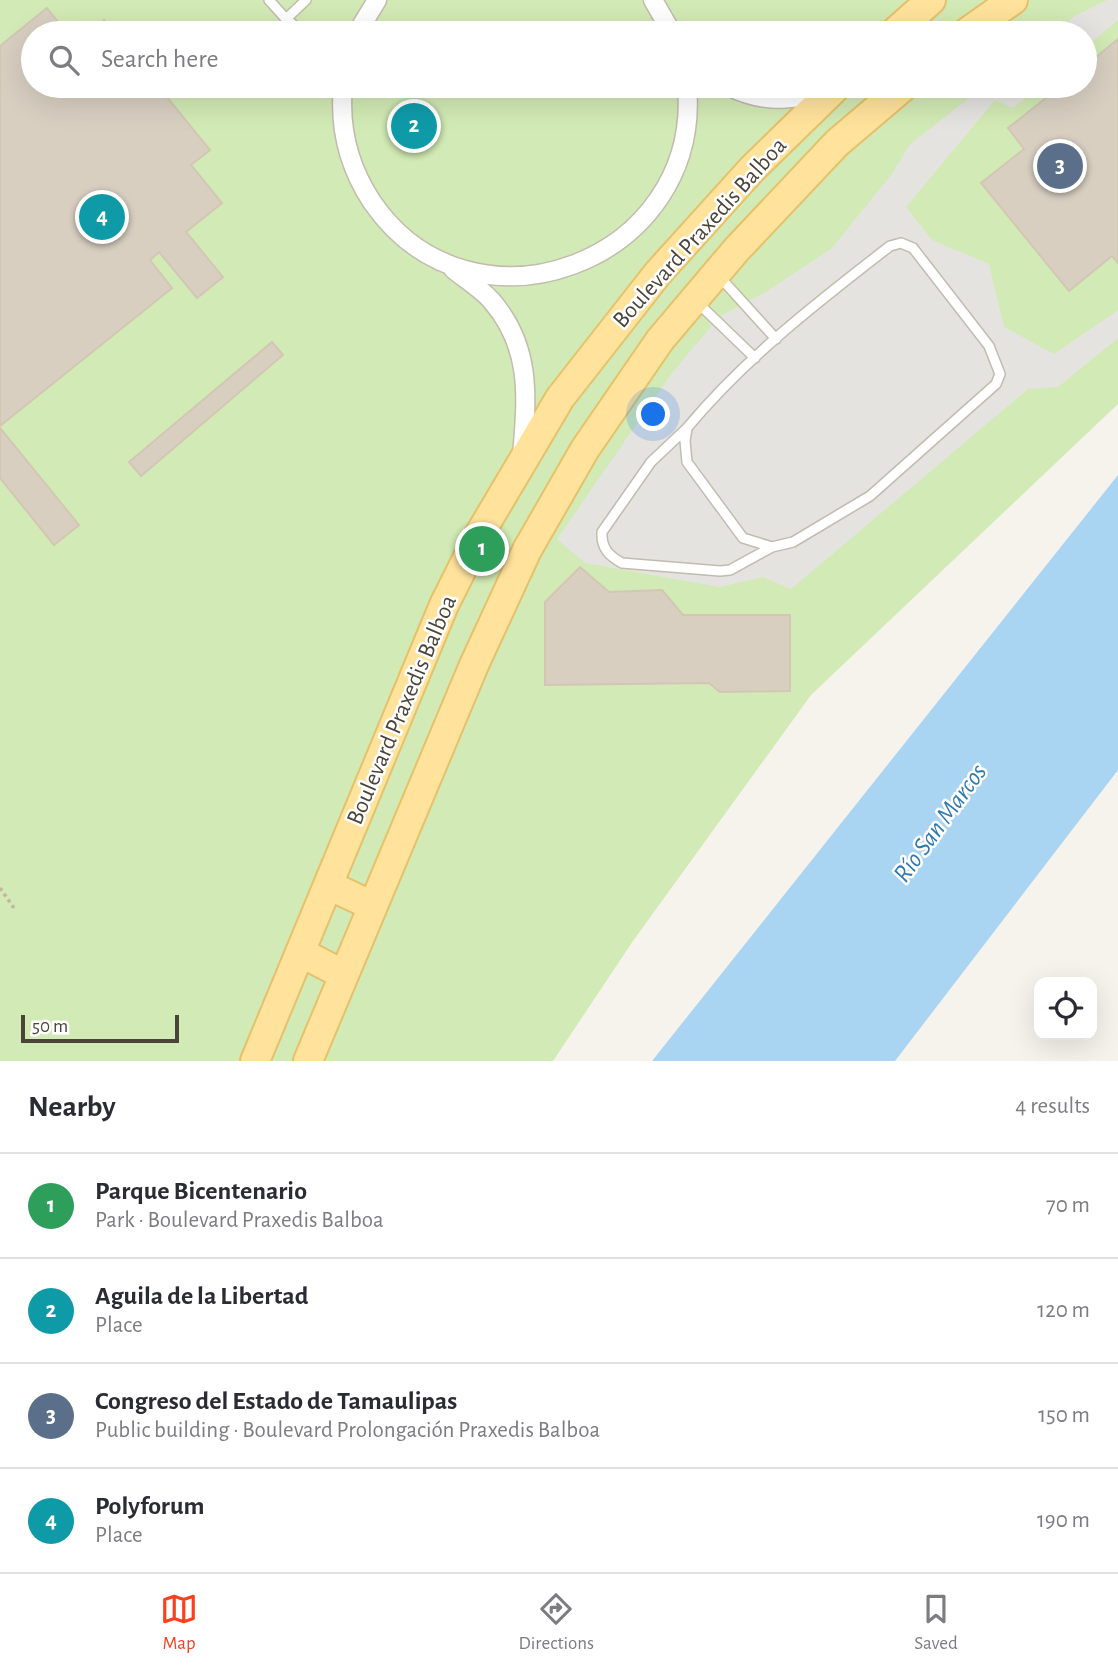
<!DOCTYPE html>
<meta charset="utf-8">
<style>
body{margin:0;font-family:"Alegreya Sans",sans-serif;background:#f2f2f3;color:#2b2b33}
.controls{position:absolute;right:21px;bottom:21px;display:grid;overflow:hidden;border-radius:14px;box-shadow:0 7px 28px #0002}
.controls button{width:63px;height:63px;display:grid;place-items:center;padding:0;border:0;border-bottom:2px solid #e1e1e2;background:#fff;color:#2b2b33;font:35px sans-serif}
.scale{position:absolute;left:21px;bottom:18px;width:158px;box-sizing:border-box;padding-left:7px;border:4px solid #4b4439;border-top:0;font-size:19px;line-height:24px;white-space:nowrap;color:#4b4439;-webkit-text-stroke:5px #fff;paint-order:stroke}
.you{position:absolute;left:654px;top:415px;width:24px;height:24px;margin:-18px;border:5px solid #fff;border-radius:50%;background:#1a73e8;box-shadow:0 0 0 10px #1a73e833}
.badge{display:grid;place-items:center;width:46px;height:46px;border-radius:50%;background:#fc3f1d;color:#fff;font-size:23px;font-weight:700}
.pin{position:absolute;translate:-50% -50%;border:4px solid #fff;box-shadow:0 2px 7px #0006}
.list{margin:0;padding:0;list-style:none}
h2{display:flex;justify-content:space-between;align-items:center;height:91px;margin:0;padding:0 28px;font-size:30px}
h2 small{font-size:23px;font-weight:400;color:#7c7c81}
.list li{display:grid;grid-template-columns:46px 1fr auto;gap:21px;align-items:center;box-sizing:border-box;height:105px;padding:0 28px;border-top:2px solid #e1e1e2}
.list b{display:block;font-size:26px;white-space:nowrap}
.list p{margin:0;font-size:23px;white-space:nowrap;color:#7c7c81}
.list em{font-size:23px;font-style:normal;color:#7c7c81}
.icon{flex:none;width:38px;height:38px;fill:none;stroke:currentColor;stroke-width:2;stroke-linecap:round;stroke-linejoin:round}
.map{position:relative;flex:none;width:1118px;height:1061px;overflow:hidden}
.search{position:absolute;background:#fff;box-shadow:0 7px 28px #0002;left:21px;right:21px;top:21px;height:77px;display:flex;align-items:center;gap:18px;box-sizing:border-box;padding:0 24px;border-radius:38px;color:#7c7c81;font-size:26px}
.sheet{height:511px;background:#fff}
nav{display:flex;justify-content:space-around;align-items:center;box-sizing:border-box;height:98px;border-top:2px solid #e1e1e2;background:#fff;font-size:19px;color:#7c7c81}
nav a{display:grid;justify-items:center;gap:4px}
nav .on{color:#fc3f1d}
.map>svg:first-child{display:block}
.green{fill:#d2eab5;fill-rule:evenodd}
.parking{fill:#e5e3e0}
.water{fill:#a9d4f2}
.building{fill:#d8cfc1;stroke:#d3c7b4;stroke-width:2}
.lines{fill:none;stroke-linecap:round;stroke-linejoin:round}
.service-casing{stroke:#c2bbae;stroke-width:12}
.minor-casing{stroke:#c2bbae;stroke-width:21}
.primary-casing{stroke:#e6c16a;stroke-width:32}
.path{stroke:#c4b79f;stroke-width:3.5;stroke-dasharray:3.5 3.5;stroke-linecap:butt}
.service{stroke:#fff;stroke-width:9}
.minor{stroke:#fff;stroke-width:18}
.primary{stroke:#ffe39c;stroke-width:28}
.labels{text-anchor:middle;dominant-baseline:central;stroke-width:5;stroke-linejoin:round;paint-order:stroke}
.street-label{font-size:24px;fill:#4b4439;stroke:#fff}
.water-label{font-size:26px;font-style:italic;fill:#2e7ab2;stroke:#fff}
</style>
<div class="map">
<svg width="1118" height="1061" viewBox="0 0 1118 1061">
<rect width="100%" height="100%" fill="#f6f3ec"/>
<path class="green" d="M0 0H1118V404L811 695 633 941 553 1061H0ZM33 33H1085V86H33Z"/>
<path class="parking" d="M1107 0H1118V20L1085 48V33H1052L1075 16Z
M985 86H1040L1013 108 995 100 906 207 932 240 989 264 1004 327 1054 354 1118 310V338L1058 387 1028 389 791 589 763 577 720 587 585 563 557 539 672 373 719 317 767 291 832 248 891 175 910 144Z"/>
<path class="water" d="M1118 475V770L895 1061H652Z"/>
<path class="building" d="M47 8 67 33H33V86H158L210 150 191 165 222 203 186 232 223 277 197 298 159 252 150 260 172 288 0 426V46Z
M104 20 115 33H87Z
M1118 39V263L1112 256 1069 291 981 183 1024 149 1008 128 1061 86H1085V66Z
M272 342 283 355 141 476 129 462Z
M0 428 79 525 54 545 0 478Z
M580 567 609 592 662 590 683 615H790V691L720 692 709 683 545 685V602Z"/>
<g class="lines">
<g class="service-casing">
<path id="service" d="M269 0 286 19 304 33
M286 19 306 0
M901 243 913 248 989 346 1000 374 996 384 870 496 793 542 772 547 743 538 687 462 685 441 687 428C745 358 819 301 890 246Z
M718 275 776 339
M698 303 755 358
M687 428 651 462 602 532C601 548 609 556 622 563L720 571 730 570 772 547"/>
</g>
<g class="minor-casing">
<path id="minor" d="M653 0 672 33
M357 33 377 0
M343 86C339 127 349 167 372 202 472 348 703 262 687 86
M728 86C766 105 790 99 830 92
M453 269C465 279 480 288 491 300 532 347 527 397 522 456"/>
</g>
<g class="primary-casing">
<path id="primary" d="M894 33 931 0
M966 33 1013 0
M328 885 373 906
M300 952 344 975
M255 1061 444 605 479 535 560 398 658 273 752 169 837 86
M308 1061 474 665 527 550 585 449 660 340 737 249 837 143 904 86"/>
</g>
<path class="path" d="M0 888 16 911"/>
<use href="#service" class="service"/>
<use href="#minor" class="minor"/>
<use href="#primary" class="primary"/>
</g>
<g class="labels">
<g class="street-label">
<text transform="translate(700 233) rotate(-48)">Boulevard Praxedis Balboa</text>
<text transform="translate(402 710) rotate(-67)">Boulevard Praxedis Balboa</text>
</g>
<g class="water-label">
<text transform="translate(940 823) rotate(-54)">Río San Marcos</text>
</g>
</g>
</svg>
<div class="controls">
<button><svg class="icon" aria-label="locate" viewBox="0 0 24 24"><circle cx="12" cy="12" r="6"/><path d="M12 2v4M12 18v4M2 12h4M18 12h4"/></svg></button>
</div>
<div class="scale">50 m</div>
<div class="you"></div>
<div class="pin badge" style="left:482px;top:549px;background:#2e9e5b">1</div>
<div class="pin badge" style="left:414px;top:126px;background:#0f9aa8">2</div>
<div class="pin badge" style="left:1060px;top:166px;background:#5c6f8a">3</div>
<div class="pin badge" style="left:102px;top:217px;background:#0f9aa8">4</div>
<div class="search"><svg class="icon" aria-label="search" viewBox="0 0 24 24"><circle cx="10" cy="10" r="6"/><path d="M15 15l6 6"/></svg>Search here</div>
</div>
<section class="sheet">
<h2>Nearby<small>4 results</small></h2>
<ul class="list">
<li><span class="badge" style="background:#2e9e5b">1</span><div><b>Parque Bicentenario</b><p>Park · Boulevard Praxedis Balboa</p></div><em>70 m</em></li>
<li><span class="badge" style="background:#0f9aa8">2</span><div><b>Aguila de la Libertad</b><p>Place</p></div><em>120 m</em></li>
<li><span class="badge" style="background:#5c6f8a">3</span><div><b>Congreso del Estado de Tamaulipas</b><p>Public building · Boulevard Prolongación Praxedis Balboa</p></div><em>150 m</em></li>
<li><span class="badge" style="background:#0f9aa8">4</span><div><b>Polyforum</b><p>Place</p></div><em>190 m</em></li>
</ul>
</section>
<nav>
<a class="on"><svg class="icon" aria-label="map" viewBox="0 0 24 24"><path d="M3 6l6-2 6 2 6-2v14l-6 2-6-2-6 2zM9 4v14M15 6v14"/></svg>Map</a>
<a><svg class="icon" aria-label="directions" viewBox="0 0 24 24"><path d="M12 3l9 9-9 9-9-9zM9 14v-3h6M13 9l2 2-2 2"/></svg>Directions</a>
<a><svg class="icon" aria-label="saved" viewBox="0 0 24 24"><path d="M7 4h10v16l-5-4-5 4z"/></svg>Saved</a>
</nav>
